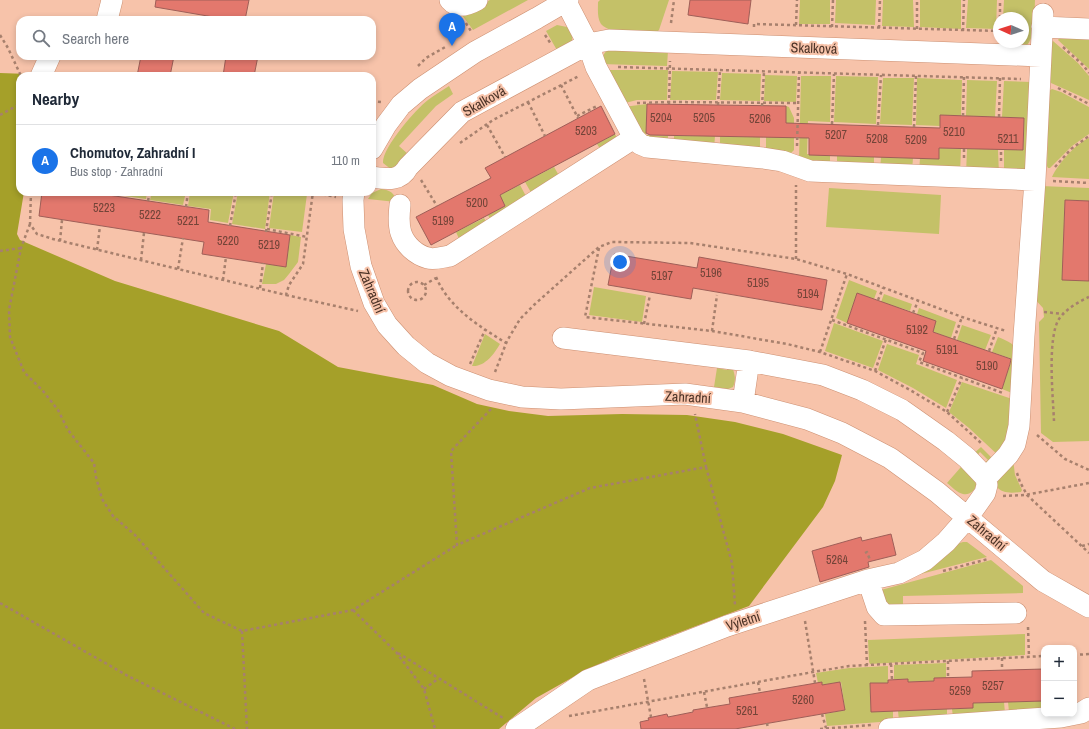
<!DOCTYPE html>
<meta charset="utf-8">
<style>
body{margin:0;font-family:"Archivo Narrow",sans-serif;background:#f6f6f7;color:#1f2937}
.controls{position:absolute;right:12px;bottom:12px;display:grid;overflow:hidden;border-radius:8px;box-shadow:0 2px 6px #0003}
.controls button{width:36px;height:36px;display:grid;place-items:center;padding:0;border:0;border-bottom:1px solid #e0e1e3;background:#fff;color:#1f2937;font:20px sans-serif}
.compass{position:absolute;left:993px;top:12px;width:36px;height:36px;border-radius:50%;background:#fff;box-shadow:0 2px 6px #0003;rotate:273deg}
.you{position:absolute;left:620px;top:262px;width:14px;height:14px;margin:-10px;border:3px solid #fff;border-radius:50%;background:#1a73e8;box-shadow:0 0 0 6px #1a73e833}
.badge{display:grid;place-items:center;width:26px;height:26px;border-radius:50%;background:#1a73e8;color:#fff;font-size:13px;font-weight:700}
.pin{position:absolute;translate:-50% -33px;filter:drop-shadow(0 1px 2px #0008)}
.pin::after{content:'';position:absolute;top:21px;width:14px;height:12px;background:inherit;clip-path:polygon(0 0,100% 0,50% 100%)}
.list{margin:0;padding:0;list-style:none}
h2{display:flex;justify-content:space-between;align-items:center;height:52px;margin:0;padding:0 16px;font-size:17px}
h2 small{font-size:13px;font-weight:400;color:#747a83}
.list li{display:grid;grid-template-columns:26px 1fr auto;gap:12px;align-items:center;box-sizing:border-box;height:72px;padding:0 16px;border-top:1px solid #e0e1e3}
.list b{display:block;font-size:15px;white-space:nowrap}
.list p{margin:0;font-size:13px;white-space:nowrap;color:#747a83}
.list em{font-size:13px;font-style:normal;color:#747a83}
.icon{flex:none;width:22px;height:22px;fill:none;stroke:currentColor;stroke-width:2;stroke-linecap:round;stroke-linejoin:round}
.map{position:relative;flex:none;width:1089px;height:729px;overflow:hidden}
.search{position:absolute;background:#fff;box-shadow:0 2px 6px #0003;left:16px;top:16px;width:360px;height:44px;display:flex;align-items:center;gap:10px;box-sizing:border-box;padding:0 14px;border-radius:12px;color:#747a83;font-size:15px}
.panel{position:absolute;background:#fff;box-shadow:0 2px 6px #0003;left:16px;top:72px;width:360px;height:124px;border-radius:12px}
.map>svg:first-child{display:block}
.green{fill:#c4c168}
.forest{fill:#a5a029}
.building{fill:#e3786d;stroke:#9f5f58}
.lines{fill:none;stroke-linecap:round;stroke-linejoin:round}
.minor-casing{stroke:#cc8f71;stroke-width:22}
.path{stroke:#a7806d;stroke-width:2.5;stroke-dasharray:3 3;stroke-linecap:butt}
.minor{stroke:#fff;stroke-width:21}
.labels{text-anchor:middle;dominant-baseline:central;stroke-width:4;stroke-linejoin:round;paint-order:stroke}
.number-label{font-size:12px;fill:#724438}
.street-label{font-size:14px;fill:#4c3327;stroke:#f7c3aa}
</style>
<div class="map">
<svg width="1089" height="729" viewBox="0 0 1089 729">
<rect width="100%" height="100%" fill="#f7c3aa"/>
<path class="green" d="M490 0H528L473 30 462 15Z
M600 0H669L659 30 654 35C640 34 611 35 601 24 597 18 598 9 598 2Z
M800 0H830V24H799Z
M836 0H876L875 25 835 23Z
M883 0H913L914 27 882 26Z
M920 0H961V29L920 27Z
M968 0H997L996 29 966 28Z
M1004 0H1035C1034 17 1038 40 1021 50V43H1002L1023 42V18H1003Z
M557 25 567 27 572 34V43L558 52 546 31Z
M1061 36 1089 37V69L1058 40Z
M1053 41 1078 63 1089 76V100L1051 83 1049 81 1050 42Z
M607 50 668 51 667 66 601 64 604 54Z
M603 70H668L667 100H637L621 104Z
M672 71 718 72 716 100H670Z
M722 73 761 74 760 101 720 100Z
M765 75 797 76 796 102 764 101Z
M801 76H831L830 122 808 121 807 154 830 156V168L799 160Z
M836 76 878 77 876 124 834 122Z
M883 78H914L912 125 880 124Z
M917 78 962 80 961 116 940 115V126L916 125Z
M967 80 997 81 995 117 966 116Z
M1004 81 1031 82 1028 172 1004 175V150H1023L1024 118 1002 117Z
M449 86 453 94 436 106 399 146 409 155 392 170 383 163C382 148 416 109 428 100 434 95 442 91 449 86Z
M1052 89 1061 92 1089 107V134L1072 146 1050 168H1048L1047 166 1049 91Z
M647 104 646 135 668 136V146L638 135 623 107Z
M786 106 789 107 794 118V150L791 153 766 155V137H786Z
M615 134 619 142 603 153 597 144Z
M674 136H715L714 149 674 146Z
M720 136 760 137V154L720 150Z
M1089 138V179L1052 177C1058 164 1075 144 1089 138Z
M939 148 961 149 960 173 919 172 920 158 939 159Z
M967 149H998L999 175 966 174Z
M837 156 874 157V169L837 168Z
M881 157 913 158 912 171 880 170Z
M554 167 561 179 533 196 525 182Z
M520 185 528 200 492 223 488 215 505 206 500 195Z
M1041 186 1089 188V201L1065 200 1062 279 1089 281V441L1053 442 1041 433 1039 322 1044 317 1043 308 1033 297Z
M829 188 941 195 939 234 826 227Z
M381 189C390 190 395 193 396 202L368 199 372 193Z
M105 192H147L146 199 104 193Z
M152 192H186L183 205 150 200Z
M190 192H234L228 223 210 220 211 209 188 206Z
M238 192H270L265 229 232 224Z
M274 192H296L307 194 302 232 269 228Z
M484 218 488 225 461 243 456 232Z
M290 235 301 237 298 262 289 274 284 280 276 284H262L266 264 286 266Z
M849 280 877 291 874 299 857 293 847 323 836 318Z
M594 287 646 296 642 322 589 315Z
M884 294 912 304 910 311 881 302Z
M919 308 956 322 951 338 933 332 936 321 917 314Z
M834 323 883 341 873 368 825 351Z
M962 325 991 335 985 350 957 340Z
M485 334 500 344C494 354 485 367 472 366Z
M998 337C1003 339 1008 341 1012 344 1020 352 1016 383 1017 395L1002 389 1012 359 992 352Z
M887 344 919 355 916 364 957 380 946 408 913 388 878 370Z
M728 366 733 369C735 376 736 380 733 387L728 389 714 387 717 368 727 370Z
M962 382 1015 400V427L1000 457 969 428 949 412Z
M981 447 996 462 984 463 988 460 980 452 975 458 972 455Z
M1013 459 1015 475 1022 490 1021 492C1012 493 1002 494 996 486L997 476Z
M961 467C965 471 972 476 975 481 979 488 970 496 963 494 957 493 951 486 947 483Z
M963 542H967L987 557 909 577 957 544Z
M991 560 1023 586V593L903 596V610L882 602 881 590Z
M1025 634V655L870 664 869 662 868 640Z
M946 663V678L934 681 908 682V679H894V665Z
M888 666V683H870L871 711H893V721L827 726 825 714 845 710 841 682 822 685V682L818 683 816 673 849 668Z
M1044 701V709L1009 712 1008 702Z
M1004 702 1005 713 953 717 952 709 973 708V703Z
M947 709V717L899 721 898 711Z"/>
<path class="forest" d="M0 73 85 76H20V192H24L17 234 20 240 115 281 279 331 338 367 433 385 477 404 509 411 548 416 622 414 687 415 735 422 783 434 842 455 835 481 823 507 749 606 617 656 584 671 536 698 499 729H0Z"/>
<path class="building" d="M156 0H249L245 20H231L155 7Z
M690 0H751L748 24 688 15Z
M141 56H174L170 76H137Z
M226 56H258L254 76H223Z
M647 104 786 106V123L940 128V115L1024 118 1023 150 939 148V159L809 155V138L650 135 646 133Z
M601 106 615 134 500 195 505 206 431 245 416 217 491 178 485 168Z
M42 192H88L209 210 208 222 290 235 286 267 202 254 204 242 39 216Z
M1065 200 1089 201V281L1062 280Z
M614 254 697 268 699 257 827 280 822 310 693 288 691 299 608 285Z
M857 293 936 321 933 332 1011 359 1010 364 1002 389 923 361 926 351 847 323Z
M891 534 896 555 868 562 869 567 820 582 812 551 861 537 862 541Z
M1044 669V701L973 703V708L871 712 870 683H888V680L908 679V682L934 681V678L972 677V671Z
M822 682V685L840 682 845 710 735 729H641L640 722 649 720 648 718 667 714 668 717 693 712V710L730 704 729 698Z"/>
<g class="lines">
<g class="minor-casing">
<path id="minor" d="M450 0C458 9 468 5 477 0
M565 0 588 44 609 40 1041 56
M107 20 112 0
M1042 27 1089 29
M41 76 50 56
M372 149 386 125 401 105 420 89 475 52 537 18 568 0
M372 177C386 179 400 182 408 167L462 112 588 44 596 67 634 138
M354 192 353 200 354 229 361 266 374 303 387 325 406 346 427 363 451 376 489 390 522 397 561 399 685 394 743 402 807 419 842 433 890 458 937 492 1043 581 1089 607
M400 205C399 214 398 224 401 233 405 245 416 255 428 258 434 260 443 257 450 256L634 138 640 144 647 147 763 158 782 161 810 171 1035 180
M743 402 749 361
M986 478 1008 455 1015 444 1019 426 1024 336 1035 180 1043 14
M868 580 877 607 884 615 1016 613
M516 729 588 680 727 626 868 580 899 573 925 560 946 542 968 517 985 493 987 485 986 478 967 458 946 441 902 410 862 390 823 375 749 361 563 338
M889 729 1061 717 1081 713 1089 708"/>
</g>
<path class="path" d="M1000 18V0
M466 23 472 33
M671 23 674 0
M796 25 797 0
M754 27V24L999 31
M832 27 833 0
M879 28 880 0
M917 29V0
M963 31 964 0
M0 35 8 48 21 76
M545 35 551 44
M1063 47 1083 65 1089 73
M418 66 426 58 447 46
M618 67 1021 79
M561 85 578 118
M1058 88 1089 104
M372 101 381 102
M528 102 545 136
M637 103 669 102 798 103
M669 104 670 61
M718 105 720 70
M762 106 764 72
M0 115 20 104
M577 116 597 106
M963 116 964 77
M999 117 1000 78
M832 124 834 74
M487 125 505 157
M878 125 881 75
M914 127 916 76
M460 143 493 120 579 76
M797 146 799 73
M964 158V149
M1001 161V150
M1055 167 1071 149 1089 136
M421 180 437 206
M1053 181 1089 183
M31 192 30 224 37 234 53 239 286 295 289 285 303 264 313 192
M311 192 336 197
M102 194 103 192
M148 201 150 192
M186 207 188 192
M30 224 21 248 9 310 10 337 24 372 43 391 58 410 68 430 94 463 96 477 102 499 113 516 135 535 204 613 242 631 353 610 457 545
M230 226 236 192
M267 229 307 237
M266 232 272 192
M60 241 62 220
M599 248 585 317 712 331 787 344 820 352 875 371 910 390 947 412 981 443
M97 250 100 226
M0 251 21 248
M796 259V185
M141 260 144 233
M178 269 183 238
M436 277C449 308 479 326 506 343
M223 280 226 257
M408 291a9 9 0 1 1 18 0a9 9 0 1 1-18 0Z
M424 285 436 278
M260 288 263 263
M286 295 358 311
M878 300 883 288
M1044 312 1064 314
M913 313 918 301
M832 320 923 353 919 362 1003 393
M644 324 650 295
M712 331 717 295
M954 339 962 317
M989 351 997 328
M820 352 847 274
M470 364 485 330
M875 371 886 339
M495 372 507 341 520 319 535 304 599 247 612 242 690 243 796 259 847 274 962 317 1006 331
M491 409 451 451 457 545 590 488 706 467 695 414
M947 412 962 378
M1054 421C1053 397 1047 338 1059 319 1066 309 1078 302 1089 297
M1037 435 1065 459 1089 470
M706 467 732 563 735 605
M1017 473 1020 482 1027 495 1089 553
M1003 496 1025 495 1089 483
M1082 546 1089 544
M865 553 867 552 870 560
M943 571 988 559
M0 603 128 676 235 729
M353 610 396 652 424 689 435 729
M805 621 815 683
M865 621 867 665 1044 656
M1028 627 1029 657
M242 631 247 729
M398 653 503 718
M1074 655 1089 654
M1002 658V670
M948 661V678
M891 664 892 679
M644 679 651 717
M758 682 760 693
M424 689 438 679
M704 692 707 707
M822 714 826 728
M569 716 813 672 849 666 867 665
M767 723 768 729
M820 729 872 725"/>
<use href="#minor" class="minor"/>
</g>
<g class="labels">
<g class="number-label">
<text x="661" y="118">5204</text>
<text x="704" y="118">5205</text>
<text x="760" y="119">5206</text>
<text x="586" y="131">5203</text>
<text x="954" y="132">5210</text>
<text x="836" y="135">5207</text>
<text x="877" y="139">5208</text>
<text x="1008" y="139">5211</text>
<text x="916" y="140">5209</text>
<text x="477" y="203">5200</text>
<text x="104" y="208">5223</text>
<text x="150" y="215">5222</text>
<text x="188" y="221">5221</text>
<text x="443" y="221">5199</text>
<text x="228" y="241">5220</text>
<text x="269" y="245">5219</text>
<text x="711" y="273">5196</text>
<text x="662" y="276">5197</text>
<text x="758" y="283">5195</text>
<text x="808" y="294">5194</text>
<text x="917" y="330">5192</text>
<text x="947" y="350">5191</text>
<text x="987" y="366">5190</text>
<text x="837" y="560">5264</text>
<text x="993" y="686">5257</text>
<text x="960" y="691">5259</text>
<text x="803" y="700">5260</text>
<text x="747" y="711">5261</text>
</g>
<g class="street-label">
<text transform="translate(814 48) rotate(2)">Skalková</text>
<text transform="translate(484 101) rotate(-30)">Skalková</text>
<text transform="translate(372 291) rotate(67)">Zahradní</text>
<text transform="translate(688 397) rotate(3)">Zahradní</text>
<text transform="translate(987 533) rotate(40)">Zahradní</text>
<text transform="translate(743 621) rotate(-18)">Výletní</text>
</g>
</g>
</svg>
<div class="controls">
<button>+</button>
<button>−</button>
</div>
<svg class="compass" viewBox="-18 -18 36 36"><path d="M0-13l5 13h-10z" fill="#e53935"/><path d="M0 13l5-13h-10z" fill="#747a83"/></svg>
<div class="you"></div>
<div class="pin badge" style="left:452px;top:46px">A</div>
<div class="search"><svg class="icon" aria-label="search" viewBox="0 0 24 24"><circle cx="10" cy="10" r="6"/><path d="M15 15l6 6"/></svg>Search here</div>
<section class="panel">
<h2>Nearby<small></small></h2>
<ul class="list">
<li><span class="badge">A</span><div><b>Chomutov, Zahradní I</b><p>Bus stop · Zahradní</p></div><em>110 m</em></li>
</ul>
</section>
</div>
